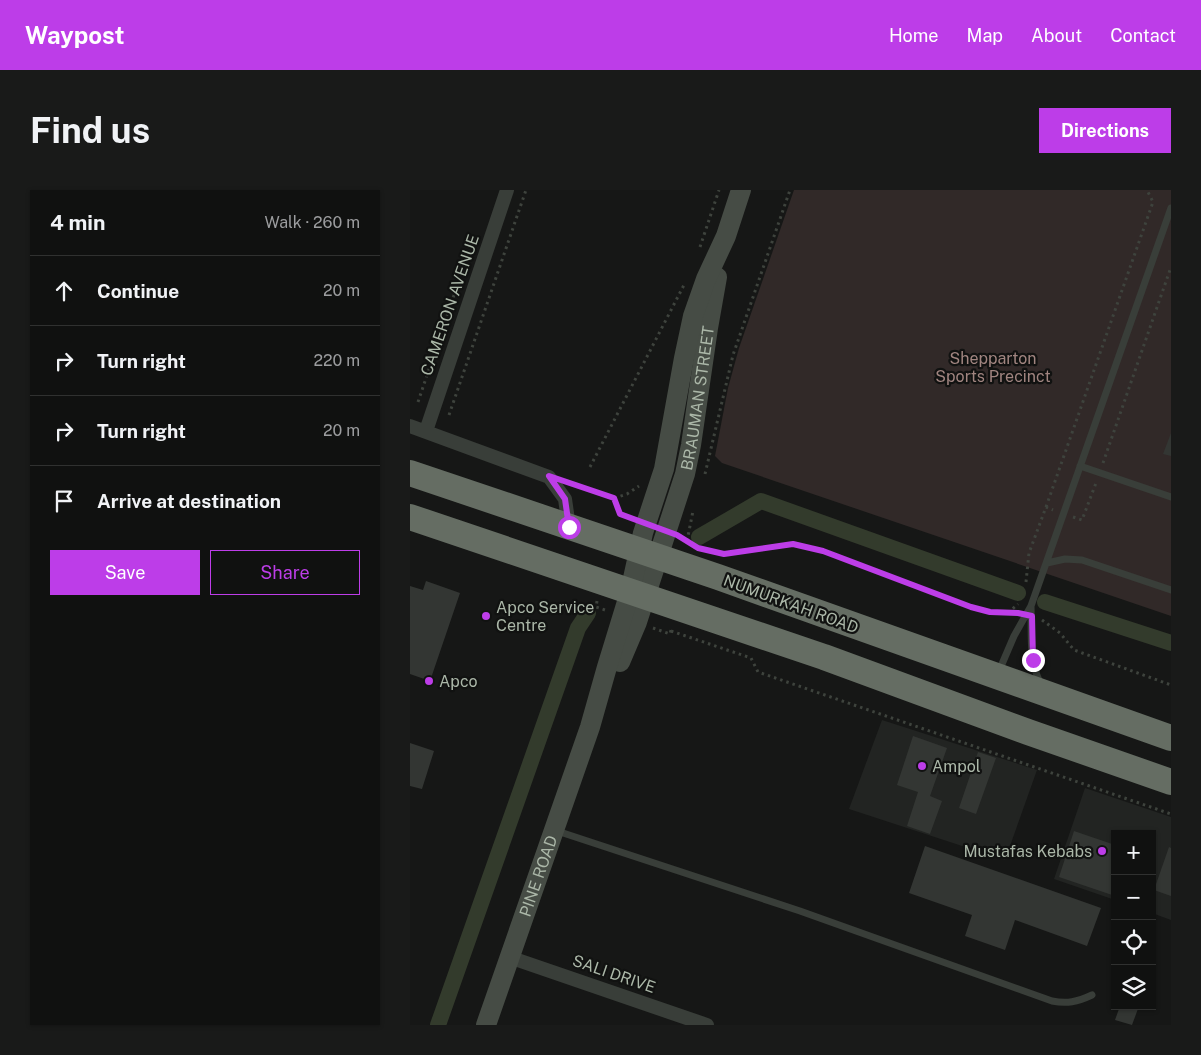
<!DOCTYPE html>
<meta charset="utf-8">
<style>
body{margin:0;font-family:"Public Sans",sans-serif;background:#191a19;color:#f1f3f6}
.controls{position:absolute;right:15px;bottom:15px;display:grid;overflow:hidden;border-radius:0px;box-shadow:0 1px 4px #0004}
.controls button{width:45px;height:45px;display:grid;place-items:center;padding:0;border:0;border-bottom:1px solid #303130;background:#101110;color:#f1f3f6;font:25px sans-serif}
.stop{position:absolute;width:15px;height:15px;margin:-11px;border:4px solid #bd3de8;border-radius:50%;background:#fff}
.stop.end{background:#bd3de8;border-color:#fff;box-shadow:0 1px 5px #0008}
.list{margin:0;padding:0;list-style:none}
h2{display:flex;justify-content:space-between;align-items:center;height:65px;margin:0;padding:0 20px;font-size:21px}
h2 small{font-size:16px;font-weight:400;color:#9c9d9f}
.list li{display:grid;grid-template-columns:32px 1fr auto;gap:15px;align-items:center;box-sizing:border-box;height:70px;padding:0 20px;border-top:1px solid #303130}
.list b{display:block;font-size:19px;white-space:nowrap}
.list em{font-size:16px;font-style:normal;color:#9c9d9f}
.actions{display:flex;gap:10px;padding:15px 20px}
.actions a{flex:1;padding:11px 0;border:1px solid #bd3de8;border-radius:0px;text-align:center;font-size:18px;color:#bd3de8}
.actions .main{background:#bd3de8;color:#fff}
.icon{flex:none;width:28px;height:28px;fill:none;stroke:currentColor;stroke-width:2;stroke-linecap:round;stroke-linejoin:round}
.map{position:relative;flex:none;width:761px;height:835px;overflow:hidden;border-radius:0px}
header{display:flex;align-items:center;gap:30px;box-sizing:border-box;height:70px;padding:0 25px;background:#bd3de8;color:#fff}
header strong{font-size:24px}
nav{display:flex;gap:28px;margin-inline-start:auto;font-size:18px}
.intro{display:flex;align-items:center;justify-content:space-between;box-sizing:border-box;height:120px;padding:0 30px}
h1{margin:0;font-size:35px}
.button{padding:12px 22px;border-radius:0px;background:#bd3de8;color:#fff;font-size:18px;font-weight:700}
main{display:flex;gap:30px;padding:0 30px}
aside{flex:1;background:#101110;border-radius:0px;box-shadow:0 1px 4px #0004}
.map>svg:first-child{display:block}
.built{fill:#222422}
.green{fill:#312928}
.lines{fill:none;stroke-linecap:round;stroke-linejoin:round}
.canal{stroke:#333b2c;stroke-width:16}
.building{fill:#333633}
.path{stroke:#3e433d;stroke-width:3;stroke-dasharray:2.5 4;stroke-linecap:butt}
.lane{stroke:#393e39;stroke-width:7}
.street{stroke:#393e39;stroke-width:14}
.secondary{stroke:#464c45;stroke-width:20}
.highway{stroke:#656d63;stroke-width:26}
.route{stroke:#bd3de8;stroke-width:6}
.poi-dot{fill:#bd3de8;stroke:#111211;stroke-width:2}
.labels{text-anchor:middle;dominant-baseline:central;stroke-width:4.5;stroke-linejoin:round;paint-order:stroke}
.street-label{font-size:16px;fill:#abb7a8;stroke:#111211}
.park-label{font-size:16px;fill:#a18580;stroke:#111211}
.poi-label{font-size:16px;fill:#abb7a8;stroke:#111211;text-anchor:start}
</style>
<header>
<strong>Waypost</strong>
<nav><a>Home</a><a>Map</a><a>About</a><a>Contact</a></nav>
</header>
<div class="intro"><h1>Find us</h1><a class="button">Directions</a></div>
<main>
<aside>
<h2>4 min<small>Walk · 260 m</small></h2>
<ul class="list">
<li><svg class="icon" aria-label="ahead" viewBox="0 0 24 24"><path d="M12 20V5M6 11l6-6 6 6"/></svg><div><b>Continue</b></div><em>20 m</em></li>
<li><svg class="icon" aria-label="right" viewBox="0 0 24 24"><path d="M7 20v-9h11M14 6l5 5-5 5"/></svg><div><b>Turn right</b></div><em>220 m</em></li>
<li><svg class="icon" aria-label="right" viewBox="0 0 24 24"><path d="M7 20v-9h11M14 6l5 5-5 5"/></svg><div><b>Turn right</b></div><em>20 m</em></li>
<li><svg class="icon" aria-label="arrive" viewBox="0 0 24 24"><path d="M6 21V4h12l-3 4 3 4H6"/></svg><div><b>Arrive at destination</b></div></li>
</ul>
<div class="actions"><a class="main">Save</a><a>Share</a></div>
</aside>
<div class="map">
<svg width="761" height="835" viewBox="0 0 761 835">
<rect width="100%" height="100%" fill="#161716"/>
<path class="built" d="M472 530 627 580 595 670 439 619Z
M675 598 761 627V730L742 723V644H705V710L644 689Z"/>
<path class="green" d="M384 0H761V426L312 273 305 266 318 198 329 158Z"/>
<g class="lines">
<path class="canal" d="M289 347 351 311 608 403
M635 412 761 453
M28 835 168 438 178 423"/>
</g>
<path class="building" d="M761 243V266L753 264Z
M16 391 50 403 20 491 0 484V396L13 400Z
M503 546 537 558 520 606 532 611 520 644 497 636 508 602 487 595Z
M0 553 24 561 12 599 0 596Z
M568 562 586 568 566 624 549 618Z
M664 641 705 655V706L649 687Z
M515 656 691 718 677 756 605 730 595 760 555 746 562 725 499 703Z
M759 657 761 658V706L744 700Z
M710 816H729L722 835 705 830Z"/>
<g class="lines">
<path class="path" d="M290 57 309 0
M8 212 45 102
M39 225 116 0
M693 273 761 77
M180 277 275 93
M295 284 323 165 380 0
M161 294 205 308 217 304 229 296
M205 308 209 324 222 328
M636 317 743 12 737 0
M663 327 672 330 686 293
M272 348 283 356
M277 351 283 321
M299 360 314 364 383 355 413 361 561 417 580 422 604 423
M616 392 619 363 636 317 643 320
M187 411 186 417 198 421
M598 423 608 414
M632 430 650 443 664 460 761 495
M243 438 260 444 261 440
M261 441 341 468 348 482 761 624"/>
<path class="lane" d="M670 276 761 307
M637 373 655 369 672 370 761 400
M621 416C622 442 618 471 631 494
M589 481 604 446 621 416 761 18
M147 641 390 721 642 811C657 814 667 812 682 805"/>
<path class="street" d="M0 236 139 287 155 309 159 337
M16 241 97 0
M99 767 297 835"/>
<g class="secondary">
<path id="s1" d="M210 472 227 432 275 284 281 255 298 138 307 87"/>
<path id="s2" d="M76 835 180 537 197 477 220 402 233 343 254 279 274 168 283 126 296 89 316 46 331 0"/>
</g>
<path class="highway" d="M0 283 308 387 761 548
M0 327 414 467 618 542 761 592"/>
</g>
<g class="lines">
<path class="route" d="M159 337 155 309 139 286 204 308 210 324 267 345 288 358 314 364 383 354 413 361 561 417 580 422 608 423 622 426 623 470"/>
</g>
<g class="poi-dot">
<circle cx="76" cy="426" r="5"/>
<circle cx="19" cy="491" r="5"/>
<circle cx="512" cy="576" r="5"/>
<circle cx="692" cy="661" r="5"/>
</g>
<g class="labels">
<g class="street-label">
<text transform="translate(40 115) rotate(-71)">CAMERON AVENUE</text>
<text stroke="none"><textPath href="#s1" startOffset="276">BRAUMAN STREET</textPath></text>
<text transform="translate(381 414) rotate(20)">NUMURKAH ROAD</text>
<text stroke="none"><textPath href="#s2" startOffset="158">PINE ROAD</textPath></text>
<text transform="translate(204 784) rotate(19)">SALI DRIVE</text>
</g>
<g class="park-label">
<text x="583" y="168">Shepparton<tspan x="583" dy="18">Sports Precinct</tspan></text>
</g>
<g class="poi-label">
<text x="86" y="417">Apco Service<tspan x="86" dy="18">Centre</tspan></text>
<text x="29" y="491">Apco</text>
<text x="522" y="576">Ampol</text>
<text x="682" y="661" text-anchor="end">Mustafas Kebabs</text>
</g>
</g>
</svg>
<div class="controls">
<button>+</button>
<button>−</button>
<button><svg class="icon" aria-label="locate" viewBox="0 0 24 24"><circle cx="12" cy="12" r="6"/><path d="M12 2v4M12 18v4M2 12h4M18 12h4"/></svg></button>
<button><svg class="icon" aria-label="layers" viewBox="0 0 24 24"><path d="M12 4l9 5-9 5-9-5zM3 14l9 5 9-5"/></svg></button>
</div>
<div class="stop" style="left:159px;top:337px"></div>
<div class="stop end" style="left:623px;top:470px"></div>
</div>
</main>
